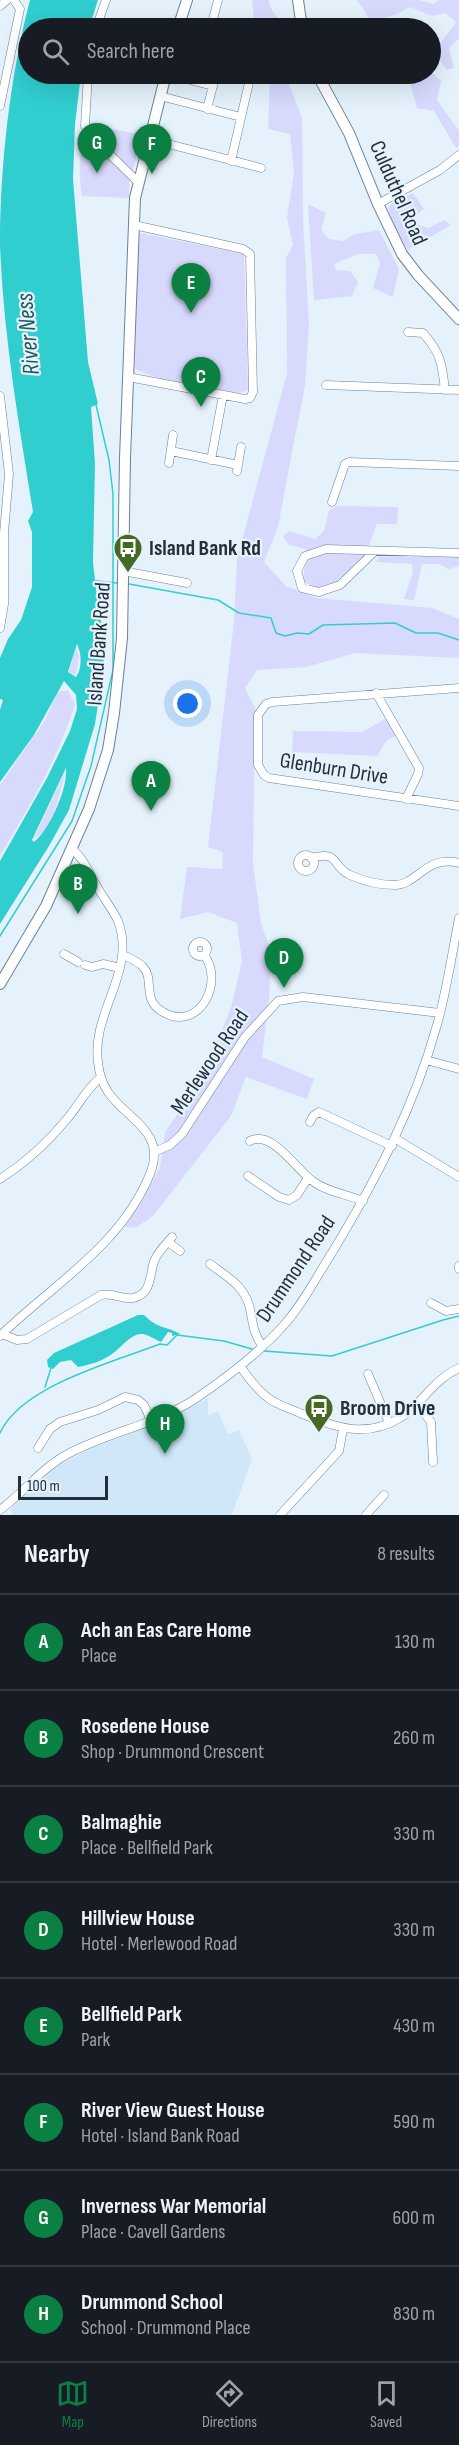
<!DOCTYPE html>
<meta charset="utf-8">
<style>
body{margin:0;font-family:"Sofia Sans Condensed",sans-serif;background:#242831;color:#f1f3f6}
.scale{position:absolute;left:18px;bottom:15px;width:90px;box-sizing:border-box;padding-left:6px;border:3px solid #233039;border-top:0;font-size:16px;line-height:21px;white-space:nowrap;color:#233039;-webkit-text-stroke:4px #e5f2fc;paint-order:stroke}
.you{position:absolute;left:188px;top:704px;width:21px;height:21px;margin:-15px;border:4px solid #fff;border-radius:50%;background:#1a73e8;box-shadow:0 0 0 9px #1a73e833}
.badge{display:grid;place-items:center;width:39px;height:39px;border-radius:50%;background:#0b8043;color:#fff;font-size:20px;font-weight:700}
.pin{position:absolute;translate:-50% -50px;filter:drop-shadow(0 2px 3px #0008)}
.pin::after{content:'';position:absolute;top:32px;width:21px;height:18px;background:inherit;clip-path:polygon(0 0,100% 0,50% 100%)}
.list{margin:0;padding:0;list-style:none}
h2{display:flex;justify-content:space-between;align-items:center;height:78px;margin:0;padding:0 24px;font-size:26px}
h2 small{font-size:20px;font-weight:400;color:#9ea1a6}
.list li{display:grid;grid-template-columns:39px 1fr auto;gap:18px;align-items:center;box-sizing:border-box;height:96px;padding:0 24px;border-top:2px solid #363941}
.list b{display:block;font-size:22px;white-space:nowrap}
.list p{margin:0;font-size:20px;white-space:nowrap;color:#9ea1a6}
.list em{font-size:20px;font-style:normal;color:#9ea1a6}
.icon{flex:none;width:33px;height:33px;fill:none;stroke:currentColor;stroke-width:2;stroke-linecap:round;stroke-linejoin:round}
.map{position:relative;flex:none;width:459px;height:1515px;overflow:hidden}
.search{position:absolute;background:#171b24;box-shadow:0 6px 24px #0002;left:18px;right:18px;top:18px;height:66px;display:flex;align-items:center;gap:15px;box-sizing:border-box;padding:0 21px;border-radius:33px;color:#9ea1a6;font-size:22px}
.sheet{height:846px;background:#171b24}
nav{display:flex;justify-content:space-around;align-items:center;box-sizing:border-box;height:84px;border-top:2px solid #363941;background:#171b24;font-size:16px;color:#9ea1a6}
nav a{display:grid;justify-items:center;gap:3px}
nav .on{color:#0b8043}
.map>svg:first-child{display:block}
.built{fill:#d0e7f9}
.green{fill:#d8dafd}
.water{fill:#31ced0;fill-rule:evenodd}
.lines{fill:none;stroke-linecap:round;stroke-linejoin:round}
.stream{stroke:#31ced0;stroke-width:1.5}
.minor-casing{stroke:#658398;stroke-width:9}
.major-casing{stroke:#658398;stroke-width:12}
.minor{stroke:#fff;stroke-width:8}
.major{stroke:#fff;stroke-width:10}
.labels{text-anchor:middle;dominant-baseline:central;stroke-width:4.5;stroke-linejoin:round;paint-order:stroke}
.street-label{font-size:22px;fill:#233039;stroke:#e5f2fc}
.poi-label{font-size:22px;font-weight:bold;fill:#233039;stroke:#e5f2fc;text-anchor:start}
.water-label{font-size:24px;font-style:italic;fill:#1e5a5b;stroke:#e5f2fc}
</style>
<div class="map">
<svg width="459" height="1515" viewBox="0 0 459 1515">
<rect width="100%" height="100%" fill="#e5f2fc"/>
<path class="built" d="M208 1398V1415L218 1412 228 1434 239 1430 252 1459 232 1515H12L10 1510 19 1499 56 1466 90 1449 168 1419Z"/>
<path class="green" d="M252 0H269C270 15 282 17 282 28H255Z
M356 0H419L434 4 438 0H459V38L449 48 454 68 447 70 439 59 437 48 456 22 445 13 432 16 410 7 395 15 369 21 365 11Z
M431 71 441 81 437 100 459 131V146L456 148 434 111 417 108 407 74H430Z
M270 74H285L302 118 303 222 309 324 305 386 293 447 278 527 264 562 286 586 317 598 432 608 459 619V658L355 653 306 667 257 670 245 688 255 708 253 863 261 923 271 952 269 1000 262 1057 314 1079 307 1099 246 1077 231 1116 153 1216 136 1228 125 1227 160 1168 165 1132 200 1082 231 1008 242 961 237 923 208 912 180 919 187 867 222 869 223 852 208 847 234 621 237 559 287 373 286 258 293 245 287 218 294 172 290 134 268 129Z
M88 124 143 135 129 183V198L82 196C78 172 79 146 88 124Z
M413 193 424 209 416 215 417 224 428 228 445 220 451 225 408 250 395 231 388 208 392 203Z
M308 204 326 213 321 230 329 239 343 241 355 234 379 230 399 269 393 297 373 288 380 263 376 254H358L334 264 336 270 350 271 358 282 352 296 314 300Z
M141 233 244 254 248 389 246 391 238 393C219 389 145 379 135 368L138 239Z
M337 506 398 507 397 524H377L365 556 335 582 318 588 304 582C302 569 308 561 305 549L289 545 283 536 289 531 315 539 324 531 329 511Z
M398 556 459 557V566L449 569 439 564H422L414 600 404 599 413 572 412 564 376 562 379 557Z
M76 648 79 656 76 675 69 672Z
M61 691H68L75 704C58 759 29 807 0 856V785L46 719 57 693Z
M387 718 397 735 386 741 377 756 292 752 293 731 362 732Z
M66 770C61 788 53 832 34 838Z"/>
<path class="water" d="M30 0H98L89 28H28V74H81L75 124 73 179 88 362 98 404 91 407 95 464 93 562 95 580 104 581 105 583H95L101 621 104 667 95 724 69 810 49 846 0 924V861L47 778 70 731 77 709 76 695 64 681 34 735 0 782V710L3 700 0 699V658L8 639 21 620 32 587V532L28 521 33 512C19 424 3 334 0 244 0 166 10 76 30 0ZM77 644C82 654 82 669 76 677L68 672ZM66 768C68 788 50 829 34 842L32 840Z
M138 1315H144C159 1330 165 1325 180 1334L172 1336V1333L168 1332 161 1342C156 1340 149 1335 143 1334 131 1333 121 1348 112 1354 102 1361 90 1365 78 1367L71 1360 60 1362 53 1369 48 1367 47 1360 54 1353Z"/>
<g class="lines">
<path class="stream" d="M105 582 118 583
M129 584 218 600 239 613 271 618 276 633 285 636 297 633 309 634 323 625 395 623 416 633H438L459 640
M0 936 72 821 91 766 113 670V494L109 460 96 405
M264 1351 332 1356 443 1320 459 1316
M45 1387 51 1368
M0 1433C21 1386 113 1362 160 1344L167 1345 177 1335 224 1341 252 1349"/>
<g class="minor-casing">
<path id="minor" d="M0 6 7 0
M212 23 218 0
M96 28 106 0
M88 74 85 126 92 137 137 181
M167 74 213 86
M160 96 241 117
M0 106 20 9 14 0
M207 109 216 74
M149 139 261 168
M231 161 251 74
M378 204 440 170 459 155
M408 332 423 333C441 353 442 364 445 390
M128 377 245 399 250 398 253 392 250 254 243 249 134 225
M326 385 459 390
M0 396 9 474 4 533V604L0 628
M171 451 238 465
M211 460 223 395
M169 463 173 435
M237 471 241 447
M332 502 345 464 349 462 459 466
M375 551 340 585 319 592 302 588 297 571 305 556 326 549 459 553
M123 571 187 583
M459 688 272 702 266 704 258 715V765L264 775 269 778 459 806
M376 693 419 768 418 774 406 799
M298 863a8 8 0 1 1 16 0a8 8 0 1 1-16 0Z
M311 858C341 850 330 866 350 875 363 881 380 885 395 885 417 885 427 854 459 863
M193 949a7 7 0 1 1 14 0a7 7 0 1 1-14 0Z
M64 954 78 962
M123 955C129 958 138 961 143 967 155 979 141 1000 163 1012 199 1033 225 982 204 955
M85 965 92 967 103 964 120 968
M426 1060 459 1069
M310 1122 313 1116 319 1112 392 1146
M396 1139 459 1177
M250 1141C272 1129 297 1171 314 1182 329 1193 347 1194 363 1201
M154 1152 170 1145 182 1134 245 1037 278 1001 303 997 440 1013
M248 1176 279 1197 289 1200 297 1195 308 1178
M0 1179C25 1163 48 1142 67 1119 79 1105 86 1089 100 1078
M168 1242 180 1251
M210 1264C226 1276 243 1285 249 1305 253 1319 252 1334 263 1346
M459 1266V1269
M431 1303 446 1311 459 1309
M2 1334 17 1340 27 1339 101 1295C113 1292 122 1300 133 1298 153 1294 149 1273 155 1259 159 1251 166 1244 172 1237
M0 1336C53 1284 120 1247 150 1174 167 1131 127 1120 108 1092 102 1083 99 1073 98 1062 91 1013 137 971 118 921 113 910 105 900 99 890 90 876 85 859 72 849
M240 1366C248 1377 256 1389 267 1397 276 1405 289 1408 300 1413 334 1427 365 1439 400 1418 422 1404 434 1379 459 1368
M368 1374 389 1423
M417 1404 431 1422 433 1462
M38 1448 50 1429 60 1422 98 1410 125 1397 138 1400 144 1405 152 1422
M0 1510C23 1493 42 1468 66 1455 108 1432 155 1425 195 1399 226 1378 258 1354 283 1326 303 1304 317 1276 333 1251 377 1178 414 1107 437 1025 447 990 452 953 459 918
M280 1515 339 1451 343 1429
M366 1515 384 1495"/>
</g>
<g class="major-casing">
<path id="major" d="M298 0 302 28
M178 28 187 0
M317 74 349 133 378 204 402 254 418 275 459 319
M0 984 46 906 89 809 108 750 114 713 122 638 125 458 135 198 166 74"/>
</g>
<use href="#minor" class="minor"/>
<use href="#major" class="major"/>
</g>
<defs>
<g id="bus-pin" transform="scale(1.5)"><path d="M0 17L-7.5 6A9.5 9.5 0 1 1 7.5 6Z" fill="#456922" stroke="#e5f2fc"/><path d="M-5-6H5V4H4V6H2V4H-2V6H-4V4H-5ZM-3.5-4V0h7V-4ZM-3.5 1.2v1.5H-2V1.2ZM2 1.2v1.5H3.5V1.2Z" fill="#fff"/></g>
</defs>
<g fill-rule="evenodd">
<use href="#bus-pin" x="128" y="548"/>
<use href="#bus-pin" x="319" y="1408"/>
</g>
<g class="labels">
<g class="street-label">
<text transform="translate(398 193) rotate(66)">Culduthel Road</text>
<text transform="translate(99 644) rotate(-86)">Island Bank Road</text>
<text transform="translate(334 769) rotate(9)">Glenburn Drive</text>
<text transform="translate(210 1062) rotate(-56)">Merlewood Road</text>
<text transform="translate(296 1269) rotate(-56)">Drummond Road</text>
</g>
<g class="poi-label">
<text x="149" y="548">Island Bank Rd</text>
<text x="340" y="1408">Broom Drive</text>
</g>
<g class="water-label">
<text transform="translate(28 334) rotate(-95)">River Ness</text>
</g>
</g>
</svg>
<div class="scale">100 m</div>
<div class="you"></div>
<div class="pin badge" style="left:151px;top:811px">A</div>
<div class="pin badge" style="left:78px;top:914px">B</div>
<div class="pin badge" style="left:201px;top:407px">C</div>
<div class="pin badge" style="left:284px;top:988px">D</div>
<div class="pin badge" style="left:191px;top:313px">E</div>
<div class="pin badge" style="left:152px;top:174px">F</div>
<div class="pin badge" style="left:97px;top:173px">G</div>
<div class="pin badge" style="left:165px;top:1454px">H</div>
<div class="search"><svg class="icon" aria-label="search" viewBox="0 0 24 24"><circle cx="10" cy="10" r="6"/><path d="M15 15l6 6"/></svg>Search here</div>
</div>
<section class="sheet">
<h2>Nearby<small>8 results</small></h2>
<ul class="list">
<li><span class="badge">A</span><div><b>Ach an Eas Care Home</b><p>Place</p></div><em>130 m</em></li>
<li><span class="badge">B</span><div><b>Rosedene House</b><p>Shop · Drummond Crescent</p></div><em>260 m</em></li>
<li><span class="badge">C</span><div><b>Balmaghie</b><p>Place · Bellfield Park</p></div><em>330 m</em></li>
<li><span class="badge">D</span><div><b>Hillview House</b><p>Hotel · Merlewood Road</p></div><em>330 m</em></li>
<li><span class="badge">E</span><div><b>Bellfield Park</b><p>Park</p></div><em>430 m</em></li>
<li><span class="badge">F</span><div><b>River View Guest House</b><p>Hotel · Island Bank Road</p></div><em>590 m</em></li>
<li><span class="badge">G</span><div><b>Inverness War Memorial</b><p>Place · Cavell Gardens</p></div><em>600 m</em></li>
<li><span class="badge">H</span><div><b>Drummond School</b><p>School · Drummond Place</p></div><em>830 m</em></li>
</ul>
</section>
<nav>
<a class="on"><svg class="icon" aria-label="map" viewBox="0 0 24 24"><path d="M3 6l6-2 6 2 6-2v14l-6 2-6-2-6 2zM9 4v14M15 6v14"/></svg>Map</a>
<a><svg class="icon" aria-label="directions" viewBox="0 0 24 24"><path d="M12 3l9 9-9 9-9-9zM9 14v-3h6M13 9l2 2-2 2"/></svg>Directions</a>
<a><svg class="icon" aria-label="saved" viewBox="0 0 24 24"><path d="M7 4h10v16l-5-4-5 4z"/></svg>Saved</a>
</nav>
